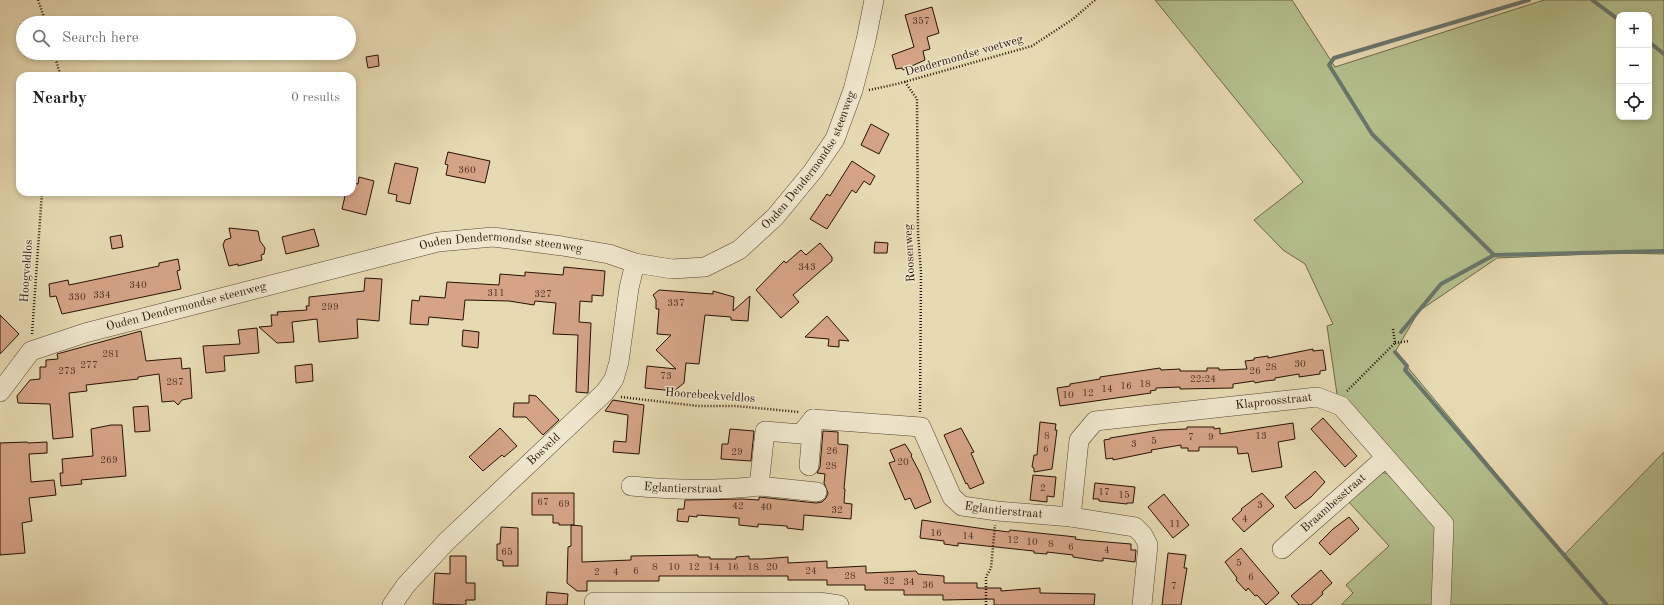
<!DOCTYPE html>
<meta charset="utf-8">
<style>
body{margin:0;font-family:"Old Standard TT",serif;background:#f2f2f2;color:#202124}
.controls{position:absolute;right:12px;top:12px;display:grid;overflow:hidden;border-radius:8px;box-shadow:0 2px 6px #0003}
.controls button{width:36px;height:36px;display:grid;place-items:center;padding:0;border:0;border-bottom:1px solid #e0e0e0;background:#fff;color:#202124;font:20px sans-serif}
.list{margin:0;padding:0;list-style:none}
h2{display:flex;justify-content:space-between;align-items:center;height:52px;margin:0;padding:0 16px;font-size:17px}
h2 small{font-size:13px;font-weight:400;color:#757577}
.icon{flex:none;width:22px;height:22px;fill:none;stroke:currentColor;stroke-width:2;stroke-linecap:round;stroke-linejoin:round}
.map{position:relative;flex:none;width:1664px;height:605px;overflow:hidden}
.search{position:absolute;background:#fff;box-shadow:0 2px 6px #0003;left:16px;top:16px;width:340px;height:44px;display:flex;align-items:center;gap:10px;box-sizing:border-box;padding:0 14px;border-radius:22px;color:#757577;font-size:15px}
.panel{position:absolute;background:#fff;box-shadow:0 2px 6px #0003;left:16px;top:72px;width:340px;height:124px;border-radius:12px}
.map>svg:first-child{display:block}
.green{fill:#b4c08d;stroke:#6d684a;fill-rule:evenodd}
.lines{fill:none;stroke-linecap:round;stroke-linejoin:round}
.stream{stroke:#69766c;stroke-width:4}
.building{fill:#d5a487;stroke:#261006}
.minor-casing{stroke:#564231;stroke-width:20}
.path{stroke:#261006;stroke-width:2.5;stroke-dasharray:1 2;stroke-linecap:butt}
.minor{stroke:#efe7cd;stroke-width:19}
.labels{text-anchor:middle;dominant-baseline:central;stroke-width:3;stroke-linejoin:round;paint-order:stroke}
.number-label{font-size:10px;fill:#523526}
.street-label{font-size:12px;fill:#261006;stroke:#efe7cd}
</style>
<div class="map">
<svg width="1664" height="605" viewBox="0 0 1664 605">
<rect width="100%" height="100%" fill="#e6dab2"/>
<filter id="stains"><feTurbulence type="fractalNoise" baseFrequency=".005" numOctaves="4"/><feColorMatrix values="0 0 0 0 .2 0 0 0 0 .09 0 0 0 0 .02 0 0 0 .5 -.17"/></filter>
<radialGradient id="worn" r=".72"><stop offset=".6" stop-color="#630" stop-opacity="0"/><stop offset="1" stop-color="#630" stop-opacity=".3"/></radialGradient>
<path class="green" d="M1155 0H1292L1335 67 1544 0H1664V254L1618 253 1497 258 1419 311 1395 352 1564 555 1664 452V605H1449L1450 520 1337 394 1327 326 1333 324 1305 264 1283 250 1254 220 1303 182ZM1619 15H1649V117H1619Z
M1378 472 1392 474 1437 522 1435 605H1341L1353 593 1346 585 1389 546 1348 501Z"/>
<g class="lines">
<path class="stream" d="M1592 0 1619 20
M1649 42 1664 54
M1494 255 1664 251
M1401 332 1441 284 1494 255 1372 134 1329 65 1334 58 1529 0
M1395 352 1407 366 1405 370 1607 605"/>
</g>
<path class="building" d="M932 7 939 33 927 37 930 49 923 51 925 60 903 70 902 68 896 69 892 55 914 47 905 15Z
M378 55 379 66 368 68 366 57Z
M871 124 889 134 879 154 861 145Z
M448 152 490 161 485 183 446 175 448 165 445 164Z
M852 161 875 176 870 185 864 181 856 193 852 190 827 229 810 219 827 194 830 196Z
M395 163 418 168 410 204 396 201 397 195 388 193Z
M359 177 374 181 366 215 342 209 346 192H352V183L358 184Z
M229 228 258 231 260 241 265 248 264 254 261 255 262 260 238 266V264L229 266 223 245 225 240 231 238Z
M314 229 319 246 286 254 282 237Z
M121 235 123 247 112 249 110 237Z
M875 242 888 243 887 253H874Z
M820 243 832 257V261L793 295 799 302 781 318 756 290 784 261 786 263 801 250 806 255Z
M178 259 180 270 177 271 181 289 62 314 56 296 50 297 49 284 68 280 69 285 93 280 159 266V263Z
M564 267 605 271 603 296 592 295V302L580 301 579 322 591 323 588 393 576 392 578 335 553 334 556 303 535 301 534 305 509 301 465 300 463 320 429 317 428 325 410 324 412 300 419 301 420 296 445 298 447 282 499 285 500 274 525 276V272L563 275Z
M365 278 382 279 379 321 357 319 358 338 319 342 317 319 292 322 294 342 277 343 259 327 272 326 271 315H278L277 312 307 310 306 306H309V297L364 291Z
M659 290 713 294V291L734 297 733 311 750 296 748 321 731 320V317L705 315 699 364 686 363 684 383 674 391 645 388 647 366 676 369 656 350 671 335 657 334 659 309H656V300L653 295Z
M0 315 19 334 0 354Z
M827 316 849 341 839 340V347L828 346 829 339 805 337Z
M257 328 259 353 224 356 225 371 206 373 203 346 240 344 238 330Z
M463 330 479 332 478 348 462 346Z
M141 331 146 361 181 358 182 369 190 368 192 398 182 400 178 405 174 401 162 402 159 374 138 377V379L86 385 87 391 69 393 73 437 53 439 50 404 18 403 17 396 30 380 40 379V367H46V360L58 359 57 354Z
M1313 349V351L1323 350 1326 370 1320 371V374L1299 377V374L1275 378V380L1265 381 1255 383 1254 381 1233 384V388L1180 389V387L1156 388V390L1150 391 1151 393 1060 406 1057 388 1070 386V384L1100 379V377L1160 368 1161 370 1180 369V371H1207V368H1219V370L1247 369 1245 361 1254 360V358L1268 356V358Z
M312 364 313 381 296 383 295 366Z
M529 395 536 396 559 420 543 435 526 417H513L514 403H529Z
M613 400 644 405 639 454 613 452 614 441 626 442 628 415 605 411Z
M148 406 150 431 135 432 133 407Z
M1323 418 1357 456 1345 467 1311 429Z
M1040 422 1056 424 1055 430H1057L1052 469 1034 472V468L1032 467 1034 455H1037Z
M1293 423 1295 439 1278 442 1282 467 1252 472 1248 453 1238 454 1237 447H1199V451H1188V448H1181V445L1151 450 1152 452 1113 460V458L1106 459 1104 440 1110 439V438L1160 430 1187 429V427H1214V429L1220 428V434Z
M111 425H122L126 476 81 480 82 484 61 486 60 473H63L62 459 93 456 91 429Z
M500 428 517 446 504 457 502 455 483 471 469 457Z
M961 428 974 452 971 453 984 483 970 489 967 483 966 484 944 435Z
M730 429 754 431 751 461 721 459 722 444H728Z
M823 431 838 432V444L848 445 844 489H845L844 503 852 504 851 519 804 515 803 530 787 528V526L758 524V527L739 525V518L697 515V517L689 516 688 522 677 521 678 509H684L685 500 743 499 759 500V497L816 503 822 502 826 498 828 493 824 483 825 474 817 473 820 467Z
M27 442 28 443 47 442V453L29 454 31 482 54 480 56 495 29 498 32 521 22 523 25 553 0 555V443Z
M905 444 912 455 911 456 920 473 931 502 915 509 910 498 905 500 889 463 895 461 890 450Z
M1315 471 1325 482 1311 497 1295 509 1285 497Z
M1033 475 1056 477 1054 497 1047 496V502L1030 500Z
M1095 483 1135 487 1133 503H1127V504L1099 501V499H1093Z
M532 493H574V525H559V523H553V515H532Z
M1262 493 1274 506 1244 532 1232 519 1242 510 1241 509Z
M1164 494 1189 525 1173 538 1148 507Z
M1349 517 1359 529 1330 555 1319 543 1333 529Z
M922 520 985 529 1009 532 1010 530 1076 537 1075 539 1082 540 1131 544V550H1136L1135 562 1103 558V561H1099L1073 557V555L1047 552V554L1034 553V551L958 543V546L944 544V541L920 538Z
M571 525 582 526V562L631 560V556L698 555V557H710V559H736V557L749 556V559H762L788 557V563L827 561V568L866 566V573L916 571 918 574 944 576V583H977V588H1001V591L1040 588V593L1095 594 1094 605H994V599L943 600V595H904V590H865V585H827V580H788V576H659V581H587V591H577L567 583 568 547 571 546Z
M501 527 518 528V566H503V561L497 560V544H500Z
M1241 548 1279 593 1266 605 1257 595 1255 596 1248 588 1246 591 1236 580 1237 578 1225 562Z
M1168 553 1186 555 1184 568H1187L1181 605H1162Z
M450 556H466V583H475V600H466V605L433 604 435 573 450 574Z
M1321 570 1332 583 1322 592 1323 594 1311 605H1299L1291 596Z
M547 592 568 594 567 605H546Z"/>
<g class="lines">
<g class="minor-casing">
<g id="minor">
<path id="s1" d="M0 392 31 351 85 333 438 242 493 237 562 246 609 254 635 263 672 269 705 267 739 250 775 217 813 171 835 139 853 90 866 40 874 0"/>
<path d="M809 466 813 419"/>
<path id="s2" d="M631 486C674 490 716 491 759 486"/>
<path id="s3" d="M817 492 759 486 765 431 801 434 813 419 921 427 952 497 962 506 997 511 1071 517 1135 527 1143 535 1148 545 1142 605"/>
<path id="s4" d="M1071 517 1079 440 1095 421 1317 397 1341 406 1444 524 1441 605"/>
<path id="s5" d="M1282 549 1385 458"/>
<path d="M594 602H819L839 605"/>
<path id="s6" d="M392 605 406 585 447 541 605 392 614 379 619 362 629 288 635 263"/>
</g>
</g>
<path class="path" d="M38 0 46 23
M54 53 59 71 58 76
M905 82 917 99 918 234 921 272 920 412
M869 90 897 84 1032 46 1073 19 1095 0
M32 334 42 192
M1395 343 1409 341
M1347 391 1395 343 1393 329
M621 397 698 406H736L799 412
M986 605V577L991 568 995 525"/>
<use href="#minor" class="minor"/>
</g>
<g class="labels">
<g class="number-label">
<text x="921" y="21">357</text>
<text x="467" y="170">360</text>
<text x="807" y="267">343</text>
<text x="138" y="285">340</text>
<text x="496" y="293">311</text>
<text x="543" y="294">327</text>
<text x="102" y="295">334</text>
<text x="77" y="297">330</text>
<text x="676" y="303">337</text>
<text x="330" y="307">299</text>
<text x="111" y="354">281</text>
<text x="1300" y="364">30</text>
<text x="89" y="365">277</text>
<text x="1271" y="367">28</text>
<text x="67" y="371">273</text>
<text x="1255" y="371">26</text>
<text x="666" y="376">73</text>
<text x="1203" y="379">22;24</text>
<text x="175" y="382">287</text>
<text x="1145" y="384">18</text>
<text x="1126" y="386">16</text>
<text x="1107" y="389">14</text>
<text x="1088" y="393">12</text>
<text x="1068" y="395">10</text>
<text x="1047" y="436">8</text>
<text x="1261" y="436">13</text>
<text x="1191" y="437">7</text>
<text x="1211" y="437">9</text>
<text x="1154" y="441">5</text>
<text x="1134" y="444">3</text>
<text x="1046" y="449">6</text>
<text x="832" y="451">26</text>
<text x="737" y="452">29</text>
<text x="109" y="460">269</text>
<text x="903" y="462">20</text>
<text x="831" y="466">28</text>
<text x="1043" y="488">2</text>
<text x="1104" y="492">17</text>
<text x="1124" y="495">15</text>
<text x="543" y="502">67</text>
<text x="564" y="504">69</text>
<text x="1260" y="505">3</text>
<text x="738" y="506">42</text>
<text x="766" y="507">40</text>
<text x="837" y="510">32</text>
<text x="1245" y="519">4</text>
<text x="1175" y="524">11</text>
<text x="936" y="533">16</text>
<text x="968" y="536">14</text>
<text x="1013" y="540">12</text>
<text x="1032" y="542">10</text>
<text x="1051" y="544">8</text>
<text x="1071" y="547">6</text>
<text x="1107" y="550">4</text>
<text x="507" y="552">65</text>
<text x="1239" y="563">5</text>
<text x="655" y="567">8</text>
<text x="674" y="567">10</text>
<text x="694" y="567">12</text>
<text x="714" y="567">14</text>
<text x="733" y="567">16</text>
<text x="753" y="567">18</text>
<text x="772" y="567">20</text>
<text x="636" y="571">6</text>
<text x="811" y="571">24</text>
<text x="597" y="572">2</text>
<text x="616" y="572">4</text>
<text x="850" y="576">28</text>
<text x="1251" y="577">6</text>
<text x="889" y="581">32</text>
<text x="909" y="582">34</text>
<text x="928" y="585">36</text>
<text x="1174" y="586">7</text>
</g>
<g class="street-label">
<text transform="translate(964 56) rotate(-16)">Dendermondse voetweg</text>
<text stroke="none"><textPath href="#s1" startOffset="897">Ouden Dendermondse steenweg</textPath></text>
<text stroke="none"><textPath href="#s1" startOffset="536">Ouden Dendermondse steenweg</textPath></text>
<text transform="translate(910 253) rotate(-93)">Roosenweg</text>
<text transform="translate(27 271) rotate(-86)">Hoogveldlos</text>
<text stroke="none"><textPath href="#s1" startOffset="213">Ouden Dendermondse steenweg</textPath></text>
<text transform="translate(710 396) rotate(4)">Hoorebeekveldlos</text>
<text stroke="none"><textPath href="#s4" startOffset="282">Klaproosstraat</textPath></text>
<text stroke="none"><textPath href="#s6" startOffset="218">Bosveld</textPath></text>
<text stroke="none"><textPath href="#s2" startOffset="52">Eglantierstraat</textPath></text>
<text stroke="none"><textPath href="#s5" startOffset="69">Braambesstraat</textPath></text>
<text stroke="none"><textPath href="#s3" startOffset="409">Eglantierstraat</textPath></text>
</g>
</g>
<rect width="100%" height="100%" filter="url(#stains)"/>
<rect width="100%" height="100%" fill="url(#worn)"/>
</svg>
<div class="controls">
<button>+</button>
<button>−</button>
<button><svg class="icon" aria-label="locate" viewBox="0 0 24 24"><circle cx="12" cy="12" r="6"/><path d="M12 2v4M12 18v4M2 12h4M18 12h4"/></svg></button>
</div>
<div class="search"><svg class="icon" aria-label="search" viewBox="0 0 24 24"><circle cx="10" cy="10" r="6"/><path d="M15 15l6 6"/></svg>Search here</div>
<section class="panel">
<h2>Nearby<small>0 results</small></h2>
<ul class="list">
</ul>
</section>
</div>
